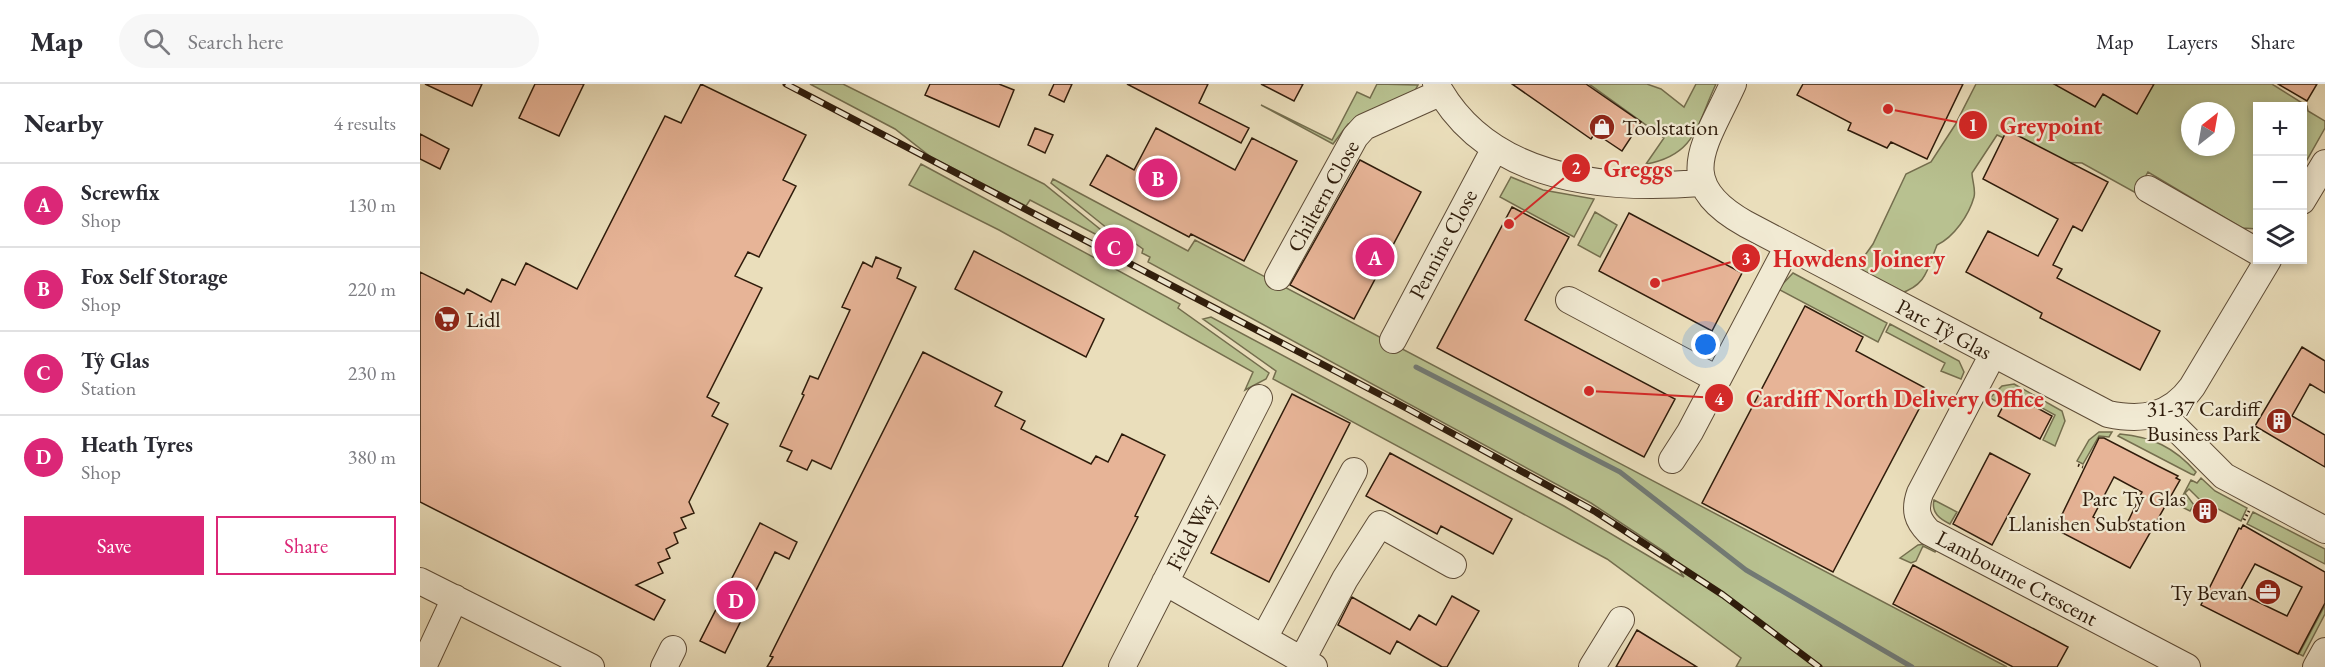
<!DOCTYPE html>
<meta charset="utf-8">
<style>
body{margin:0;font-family:"EB Garamond",serif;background:#f7f7f7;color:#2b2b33}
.controls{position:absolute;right:18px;top:18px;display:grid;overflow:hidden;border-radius:0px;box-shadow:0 3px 9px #0003}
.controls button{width:54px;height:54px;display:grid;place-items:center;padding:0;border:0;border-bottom:2px solid #e1e1e2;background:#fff;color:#2b2b33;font:30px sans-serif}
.compass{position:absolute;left:1761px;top:18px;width:54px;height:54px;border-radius:50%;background:#fff;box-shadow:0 3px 9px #0003;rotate:31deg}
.you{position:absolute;left:1286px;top:261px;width:21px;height:21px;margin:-15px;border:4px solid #fff;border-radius:50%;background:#1a73e8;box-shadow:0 0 0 9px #1a73e833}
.badge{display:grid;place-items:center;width:39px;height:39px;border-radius:50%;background:#db2777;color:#fff;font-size:20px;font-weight:700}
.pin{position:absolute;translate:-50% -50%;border:3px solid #fff;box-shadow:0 2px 6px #0006}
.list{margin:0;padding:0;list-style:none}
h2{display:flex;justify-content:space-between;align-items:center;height:78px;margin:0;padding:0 24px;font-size:26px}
h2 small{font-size:20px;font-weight:400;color:#7c7c81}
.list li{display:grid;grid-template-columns:39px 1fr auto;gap:18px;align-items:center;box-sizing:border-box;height:84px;padding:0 24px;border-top:2px solid #e1e1e2}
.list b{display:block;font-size:22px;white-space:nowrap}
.list p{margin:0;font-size:20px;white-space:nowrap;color:#7c7c81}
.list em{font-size:20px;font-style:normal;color:#7c7c81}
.actions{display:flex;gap:12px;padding:18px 24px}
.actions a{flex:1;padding:14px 0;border:2px solid #db2777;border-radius:0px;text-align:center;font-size:21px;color:#db2777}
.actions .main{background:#db2777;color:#fff}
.icon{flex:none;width:33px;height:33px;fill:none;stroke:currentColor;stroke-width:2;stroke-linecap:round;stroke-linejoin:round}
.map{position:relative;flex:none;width:1905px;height:583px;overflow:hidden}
header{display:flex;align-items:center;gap:36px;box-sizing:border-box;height:84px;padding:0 30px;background:#fff;border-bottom:2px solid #e1e1e2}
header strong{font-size:28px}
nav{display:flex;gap:33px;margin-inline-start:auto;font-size:21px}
.search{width:420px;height:54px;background:#f7f7f7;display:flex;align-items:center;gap:15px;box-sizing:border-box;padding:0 21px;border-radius:33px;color:#7c7c81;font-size:22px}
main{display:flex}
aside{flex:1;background:#fff}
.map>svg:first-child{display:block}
.green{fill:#b8c190;stroke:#746e4e;stroke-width:1.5;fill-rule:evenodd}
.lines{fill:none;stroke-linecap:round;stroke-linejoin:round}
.stream{stroke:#727a75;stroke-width:5}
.building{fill:#e7b497;stroke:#2f1c0b;stroke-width:1.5;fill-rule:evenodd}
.minor-casing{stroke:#5e4c37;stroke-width:28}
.path{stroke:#2f1c0b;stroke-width:3;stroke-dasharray:1.5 3;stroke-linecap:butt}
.minor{stroke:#f1ead3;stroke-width:26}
.rail-casing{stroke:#2f1c0b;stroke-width:7}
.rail{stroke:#f1ead3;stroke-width:4.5;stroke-dasharray:14;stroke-linecap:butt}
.labels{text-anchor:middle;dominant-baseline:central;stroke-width:4.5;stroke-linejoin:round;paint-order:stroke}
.poi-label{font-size:22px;fill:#2f1c0b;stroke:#f1ead3;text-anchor:end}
.street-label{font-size:22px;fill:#2f1c0b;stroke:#f1ead3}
.leader{fill:none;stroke:#d62828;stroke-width:2}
.callout-dot{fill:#d62828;stroke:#f1ead3;stroke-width:2}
.mark-label{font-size:18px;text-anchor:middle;font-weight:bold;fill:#fff}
.callout-label{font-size:24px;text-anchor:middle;font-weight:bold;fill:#d62828;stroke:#f1ead3;stroke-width:4.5;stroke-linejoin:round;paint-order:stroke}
</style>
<header>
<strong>Map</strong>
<div class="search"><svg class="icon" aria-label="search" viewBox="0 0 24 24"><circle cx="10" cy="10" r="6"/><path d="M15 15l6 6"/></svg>Search here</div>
<nav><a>Map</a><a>Layers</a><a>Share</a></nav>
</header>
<main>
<aside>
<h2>Nearby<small>4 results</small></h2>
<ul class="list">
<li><span class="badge">A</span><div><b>Screwfix</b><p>Shop</p></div><em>130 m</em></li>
<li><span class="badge">B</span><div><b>Fox Self Storage</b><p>Shop</p></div><em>220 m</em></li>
<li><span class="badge">C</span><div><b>Tŷ Glas</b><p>Station</p></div><em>230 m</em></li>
<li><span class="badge">D</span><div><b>Heath Tyres</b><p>Shop</p></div><em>380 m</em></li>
</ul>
<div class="actions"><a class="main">Save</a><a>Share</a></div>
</aside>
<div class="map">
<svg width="1905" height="583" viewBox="0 0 1905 583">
<rect width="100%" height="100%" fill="#eadebb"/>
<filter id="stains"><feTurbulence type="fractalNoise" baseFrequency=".00333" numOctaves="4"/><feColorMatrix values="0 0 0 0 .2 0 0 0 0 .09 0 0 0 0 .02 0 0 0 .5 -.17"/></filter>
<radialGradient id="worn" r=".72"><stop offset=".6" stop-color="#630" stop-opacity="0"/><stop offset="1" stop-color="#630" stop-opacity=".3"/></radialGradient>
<path class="green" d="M390 0H423L624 100 706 166 610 116 606 122 511 73 475 45Z
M957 0 998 1 993 10 928 40 913 60 841 21 912 56 937 8 950 14Z
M1169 0H1227L1241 5 1264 23 1276 0H1296C1277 40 1276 71 1226 80L1244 54Z
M1556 0H1852L1887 22 1888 27 1905 37V44L1883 83 1882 22H1838V145L1822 144 1728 88 1716 109 1662 79 1641 78 1577 51 1552 89C1552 96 1556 106 1554 113 1549 131 1534 153 1517 161 1507 186 1507 201 1479 210L1442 194 1443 174 1453 160 1486 90 1511 78 1535 41ZM1770 27H1806V63H1770Z
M501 80 760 220 758 224 849 289 846 295 825 306 833 288 579 146 489 101Z
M1091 93 1123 106 1174 115 1154 153 1080 113Z
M633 95 768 167 775 156 1587 583H1316L1321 574 1187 475 853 295 856 287 783 235 791 233 1144 422 1264 493 1248 470 1171 419 728 178 730 173 722 169 723 165 706 153 703 157 631 99Z
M1175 128 1197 141 1180 173 1158 161Z
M1373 189 1467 239 1458 258 1358 205Z
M1470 240 1539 277 1544 288 1541 295 1521 287 1525 279 1466 248Z
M1594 300 1642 327 1645 337 1635 362 1623 356 1635 331 1591 307 1583 321 1570 314 1582 302Z
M1679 348H1692L1689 353 1679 352 1663 380 1657 377 1669 356Z
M1700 350C1732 353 1754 363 1776 388L1774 391 1771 390 1698 352Z
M1781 394 1795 407 1827 424 1821 437 1779 415 1769 405 1765 409 1774 421 1770 427 1758 421 1771 396 1777 399Z
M1514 416 1537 428 1530 440C1520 435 1511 429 1514 416Z
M1833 428 1905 465V480L1827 440Z
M1506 460 1517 463 1515 468 1503 462 1496 477 1491 479 1480 474 1498 461Z
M1905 521V530L1883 572 1879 570Z"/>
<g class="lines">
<path class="stream" d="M996 283 1200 388 1326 486 1492 583"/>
</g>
<path class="building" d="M5 0H62L52 22Z
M115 0H164L139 52 99 34Z
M281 0 386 51 363 96 376 102 339 173 328 168 315 192 342 204 287 313 299 319 292 332 308 340 269 418 274 429 261 434 266 444 254 449 258 459 246 465 250 474 238 479 243 489 216 501 245 516 234 536 0 418V188L44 210 47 205 71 218 82 195 95 201 106 179 157 205 245 32 261 39Z
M510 0H579L594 6 579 43 505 11Z
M634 0H652L644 18 629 11Z
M707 0H788L779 19 829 44 821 59Z
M841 0H883L874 17Z
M1092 0H1166L1221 38 1202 67 1175 49 1171 55Z
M1383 0H1543L1507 75 1471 58 1467 64 1428 46 1431 39 1377 11Z
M1634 0H1734L1717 30 1683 10 1675 23Z
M1858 0H1897L1887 17Z
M615 44 633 51 625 69 608 61Z
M736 44 815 86 832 54 877 77 824 177 771 150 769 153 670 101 687 71 714 86Z
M1587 46 1688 98 1662 147 1653 142 1633 181 1642 185 1637 194 1740 247 1720 286 1620 234 1622 229 1546 188 1568 147 1618 172 1638 135 1563 95Z
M0 50 29 65 20 85 0 75Z
M940 76 1001 108 934 235 870 201Z
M1092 123 1149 153 1105 236 1255 315 1224 373 1017 264Z
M1209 129 1322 189 1292 247 1179 187Z
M554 167 684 235 666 273 535 205Z
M456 173 481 184 477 194 496 203 411 385 392 376 387 386 367 377 372 367 360 362 384 311 382 310 390 292 398 295 430 226 422 223 443 178 452 183Z
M1385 222 1443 253 1436 267 1509 306 1413 488 1282 419Z
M1882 263 1905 277V309L1890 300 1872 332 1905 351V383L1835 342Z
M503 268 582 308 575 322 605 337 601 345 671 380 676 372 688 378 702 350 745 371 715 432 718 433 642 583H347L353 573 350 572Z
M1590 309 1632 332 1620 355 1578 332Z
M872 310 930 339 849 498 791 469Z
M1679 354H1684L1738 382 1758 392 1756 394 1760 396 1710 484 1635 445ZM1694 393 1722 408 1703 448 1673 433Z
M970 369 1092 435 1073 470 1021 442 1017 450 946 412Z
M1570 369 1610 390 1572 461 1533 440Z
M340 439 377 458 369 475 355 468 305 569 280 557Z
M1823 441 1905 488V519L1878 570 1781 521 1819 444 1821 445ZM1835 480 1882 503 1867 532 1819 509Z
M1493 481 1648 563 1637 583H1593L1473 520Z
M1032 512 1059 527 1027 583H1022L977 557 970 570 918 541 932 513 990 546 999 531 1016 541Z
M1217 546 1277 583H1196Z"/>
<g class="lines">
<g class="minor-casing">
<path id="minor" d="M1016 0C1067 96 1183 107 1281 99
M1313 0C1285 62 1251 98 1326 140L1688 330C1722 337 1750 333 1772 303L1848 176
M1728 105 1838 168
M1882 117 1905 79
M858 193 935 53 944 43 1020 9
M1149 216 1297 295
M973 256 1075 64
M1573 270 1500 409C1494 426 1497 436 1509 448L1767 583
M1742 330 1804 392 1905 446
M1252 376 1270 348 1368 162
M0 497 171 583
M745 498 894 583
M844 554 934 387
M882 576 925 495 960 440 1033 481
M3 583 35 514
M244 583 253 565
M702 583 839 314
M1172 583 1201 536
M1896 583 1905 567"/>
</g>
<path class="path" d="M1658 381 1663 383
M1824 436 1829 427"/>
<use href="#minor" class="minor"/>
<g class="rail-casing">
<path id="rail" d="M366 0 988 325 1176 428 1303 511 1399 583"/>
</g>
<use href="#rail" class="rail"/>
</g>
<defs>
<g id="shop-disc" transform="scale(1.35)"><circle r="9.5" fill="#8f2418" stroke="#f1ead3"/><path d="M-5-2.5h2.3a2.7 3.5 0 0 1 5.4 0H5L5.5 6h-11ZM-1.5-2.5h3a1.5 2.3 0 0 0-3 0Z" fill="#fff"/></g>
<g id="supermarket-disc" transform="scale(1.35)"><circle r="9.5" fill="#8f2418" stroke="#f1ead3"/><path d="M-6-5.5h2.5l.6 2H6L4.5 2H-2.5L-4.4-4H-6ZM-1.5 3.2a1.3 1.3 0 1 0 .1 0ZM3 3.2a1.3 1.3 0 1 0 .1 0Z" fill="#fff"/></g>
<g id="building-disc" transform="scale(1.35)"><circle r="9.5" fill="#8f2418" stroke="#f1ead3"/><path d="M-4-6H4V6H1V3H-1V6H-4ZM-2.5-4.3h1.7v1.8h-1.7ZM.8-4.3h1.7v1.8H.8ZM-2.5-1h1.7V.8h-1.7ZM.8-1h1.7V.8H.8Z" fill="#fff"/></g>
<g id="office-disc" transform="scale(1.35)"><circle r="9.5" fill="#8f2418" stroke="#f1ead3"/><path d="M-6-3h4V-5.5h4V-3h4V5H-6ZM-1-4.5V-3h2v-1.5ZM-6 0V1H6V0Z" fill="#fff"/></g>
</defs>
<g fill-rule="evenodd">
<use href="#shop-disc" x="1182" y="43"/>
<use href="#supermarket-disc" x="27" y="235"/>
<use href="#building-disc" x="1859" y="337"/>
<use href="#building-disc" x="1785" y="427"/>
<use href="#office-disc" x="1848" y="508"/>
</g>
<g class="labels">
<g class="poi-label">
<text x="1202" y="43" text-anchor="start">Toolstation</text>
<text x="46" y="235" text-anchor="start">Lidl</text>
<text x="1840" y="324">31-37 Cardiff<tspan x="1840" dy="25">Business Park</tspan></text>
<text x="1766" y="414">Parc Ty Glas<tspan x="1766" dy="25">Llanishen Substation</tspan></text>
<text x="1828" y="508">Ty Bevan</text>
</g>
<g class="street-label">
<text transform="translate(903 112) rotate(-61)">Chiltern Close</text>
<text transform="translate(1023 160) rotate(-62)">Pennine Close</text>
<text transform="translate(1524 245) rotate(28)">Parc Tŷ Glas</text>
<text transform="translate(771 448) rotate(-63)">Field Way</text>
<text transform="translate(1597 494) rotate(28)">Lambourne Crescent</text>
</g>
</g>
<path class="leader" d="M1468 25L1553 41M1089 140L1156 84M1235 199L1326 174M1169 307L1299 314"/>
<g class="callout-dot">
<circle cx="1468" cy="25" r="6"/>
<circle cx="1089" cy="140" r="6"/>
<circle cx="1235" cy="199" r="6"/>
<circle cx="1169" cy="307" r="6"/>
<circle cx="1553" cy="41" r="15"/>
<circle cx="1156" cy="84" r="15"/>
<circle cx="1326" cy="174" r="15"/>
<circle cx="1299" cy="314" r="15"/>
</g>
<g class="mark-label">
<text x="1553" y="47">1</text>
<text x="1156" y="90">2</text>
<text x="1326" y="181">3</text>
<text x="1299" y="321">4</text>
</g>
<g class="callout-label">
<text x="1631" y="50">Greypoint</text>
<text x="1218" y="93">Greggs</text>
<text x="1439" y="183">Howdens Joinery</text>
<text x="1475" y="323">Cardiff North Delivery Office</text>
</g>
<rect width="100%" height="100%" filter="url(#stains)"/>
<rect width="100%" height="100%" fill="url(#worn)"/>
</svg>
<div class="controls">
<button>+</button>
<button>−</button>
<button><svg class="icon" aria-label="layers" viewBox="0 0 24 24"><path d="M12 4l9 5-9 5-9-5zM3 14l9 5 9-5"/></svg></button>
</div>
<svg class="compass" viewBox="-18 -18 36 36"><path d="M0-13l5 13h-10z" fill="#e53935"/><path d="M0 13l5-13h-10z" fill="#7c7c81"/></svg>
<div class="you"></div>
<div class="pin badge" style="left:955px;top:173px">A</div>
<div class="pin badge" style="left:738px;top:94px">B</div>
<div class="pin badge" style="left:694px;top:163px">C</div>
<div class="pin badge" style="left:316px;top:516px">D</div>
</div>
</main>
